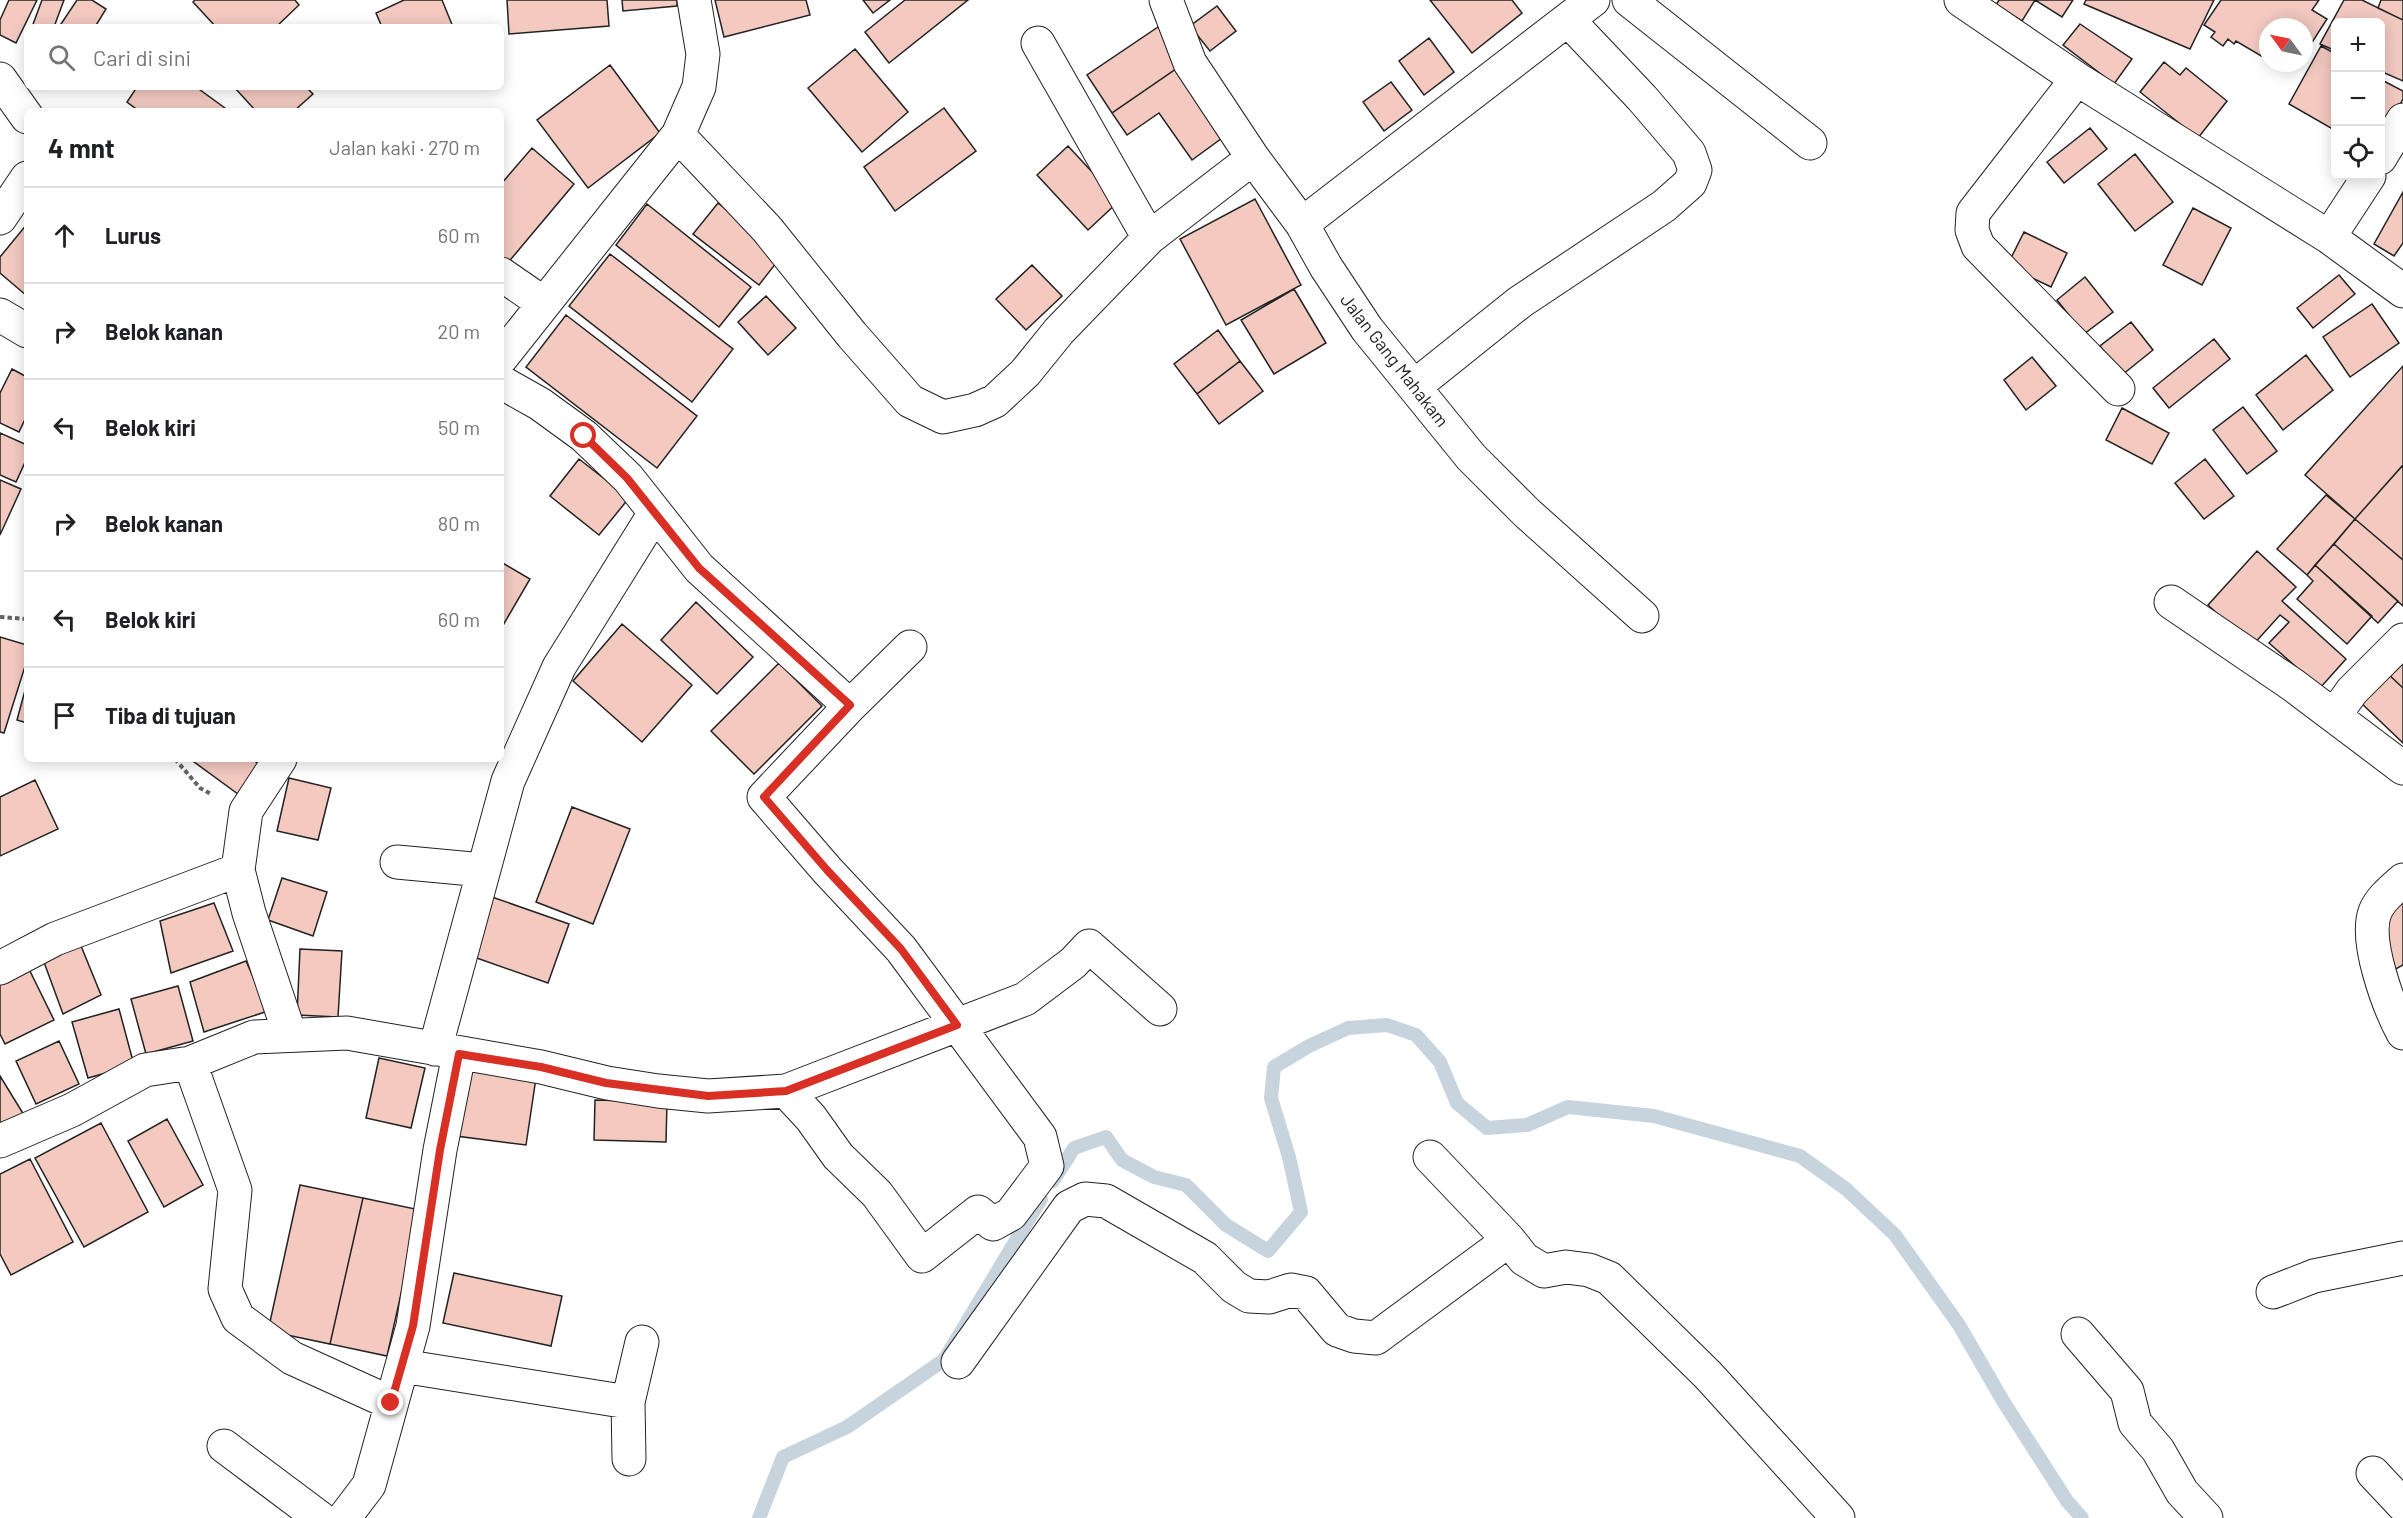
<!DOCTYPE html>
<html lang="id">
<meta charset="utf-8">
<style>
body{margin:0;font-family:Barlow,sans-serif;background:#f6f6f6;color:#202124}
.controls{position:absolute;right:18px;top:18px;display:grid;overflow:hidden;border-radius:9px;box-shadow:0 3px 15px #0003}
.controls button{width:54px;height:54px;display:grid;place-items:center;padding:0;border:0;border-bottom:2px solid #e0e0e0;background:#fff;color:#202124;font:30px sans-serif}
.compass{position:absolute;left:2259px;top:18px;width:54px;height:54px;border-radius:50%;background:#fff;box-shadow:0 3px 15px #0003;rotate:303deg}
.stop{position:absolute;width:18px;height:18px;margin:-14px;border:4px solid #d93025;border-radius:50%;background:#fff}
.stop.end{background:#d93025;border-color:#fff;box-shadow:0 2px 6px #0008}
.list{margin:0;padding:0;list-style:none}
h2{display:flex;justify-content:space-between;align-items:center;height:78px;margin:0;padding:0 24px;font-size:26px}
h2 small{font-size:20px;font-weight:400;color:#757577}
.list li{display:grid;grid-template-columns:39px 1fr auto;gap:18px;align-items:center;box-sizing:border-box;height:96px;padding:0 24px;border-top:2px solid #e0e0e0}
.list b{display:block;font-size:22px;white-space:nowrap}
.list em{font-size:20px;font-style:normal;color:#757577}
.icon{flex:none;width:33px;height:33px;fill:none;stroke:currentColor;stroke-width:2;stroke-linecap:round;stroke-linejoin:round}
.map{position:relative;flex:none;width:2403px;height:1518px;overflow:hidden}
.search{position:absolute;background:#fff;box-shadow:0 3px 15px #0003;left:24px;top:24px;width:480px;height:66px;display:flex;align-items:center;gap:15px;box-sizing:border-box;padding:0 21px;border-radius:9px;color:#757577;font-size:22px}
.panel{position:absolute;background:#fff;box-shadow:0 3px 15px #0003;left:24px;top:108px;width:480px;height:654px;border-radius:9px}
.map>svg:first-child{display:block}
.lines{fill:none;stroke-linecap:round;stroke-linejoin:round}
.stream{stroke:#c7d3dd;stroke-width:14}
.building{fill:#f3c9c0;stroke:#222;stroke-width:1.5}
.minor-casing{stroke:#222;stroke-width:35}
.path{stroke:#646464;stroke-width:4;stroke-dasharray:4.5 3;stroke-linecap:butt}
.minor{stroke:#fff;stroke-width:33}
.route{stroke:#d93025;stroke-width:8}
.labels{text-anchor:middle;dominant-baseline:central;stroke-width:4.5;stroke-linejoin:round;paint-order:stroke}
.street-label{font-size:18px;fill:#222;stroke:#fff}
</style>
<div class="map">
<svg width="2403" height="1518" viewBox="0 0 2403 1518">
<rect width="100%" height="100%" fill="#fff"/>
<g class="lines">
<path class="stream" d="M1053 1181 1074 1148 1106 1137 1122 1160 1154 1177 1186 1185 1226 1225 1268 1251 1301 1212 1289 1157 1271 1098 1274 1067 1309 1046 1348 1028 1387 1025 1416 1035 1440 1062 1457 1103 1487 1128 1527 1125 1568 1107 1654 1116 1800 1156 1846 1189 1895 1235 1959 1325 2003 1401 2067 1501 2082 1518
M759 1518 783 1457 847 1427 944 1360 1041 1199"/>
</g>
<path class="building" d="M9 0H37L16 43 0 35V20Z
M42 0H64L54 27H32Z
M77 0H92L106 9 95 27H59Z
M195 0H295L299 5 276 27H216L193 2Z
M404 0H442L453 27H382L376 13Z
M507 0H607L609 26 509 34Z
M622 0H677V6L623 11Z
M715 0H806L810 15 724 37Z
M863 0H890L873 13Z
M905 0H968L889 63 865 32Z
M1430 0H1512L1522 13 1472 53Z
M1999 0H2035L2022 21 1996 5Z
M2035 0H2073L2062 17Z
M2086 0H2214L2190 49 2084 4Z
M2221 0H2319L2312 10 2327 19 2304 55V27H2268V60L2236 41 2234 44 2228 39 2223 46 2211 37 2215 32 2204 25Z
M2344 0H2362L2403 20V81L2380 71V22H2336V51L2320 44Z
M2381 0H2403V20L2378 8Z
M1217 6 1236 31 1210 51 1190 26Z
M2080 24 2132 59 2114 84 2063 45Z
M1161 25 1186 62 1112 113 1087 75Z
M1429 38 1454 72 1424 95 1399 61Z
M2321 46 2336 54V131L2289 104Z
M855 49 908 112 862 152 808 88Z
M1186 62 1229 133 1192 160 1159 113 1127 135 1112 113Z
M2164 62 2180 75 2186 68 2227 101 2198 138 2140 92Z
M610 65 660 133 588 188 537 120Z
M2380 79 2403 91V99L2380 139Z
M1391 82 1412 110 1384 131 1363 102Z
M137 87H196L229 111H139L127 102Z
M234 87H306L313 94 294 111H256Z
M944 108 976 151 895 211 864 167Z
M2090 128 2107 149 2064 183 2047 162Z
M1068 146 1119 201 1088 230 1037 175Z
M532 148 574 184 506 265 501 260V184Z
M2135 154 2173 202 2135 231 2098 184Z
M2403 192V243L2394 256 2374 244Z
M1255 199 1301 285 1226 325 1180 239Z
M718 203 783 254 759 285 693 234Z
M647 204 751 287 719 327 616 245Z
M2193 208 2231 228 2202 285 2163 265Z
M27 224V296L0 273V257Z
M2024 232 2067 253 2051 287 2007 266Z
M610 254 733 349 692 402 569 306Z
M1032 265 1062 296 1026 330 996 299Z
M2339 275 2355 294 2313 328 2297 308Z
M2085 277 2113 312 2084 334 2057 300Z
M1294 289 1326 343 1274 374 1241 320Z
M766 296 796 328 768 355 738 322Z
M2372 304 2399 343 2350 377 2323 337Z
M566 315 697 416 657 468 526 367Z
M2131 322 2153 350 2122 375 2100 346Z
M1218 330 1240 361 1197 394 1174 364Z
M2214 339 2230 359 2169 408 2153 388Z
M2306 355 2333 390 2283 430 2256 395Z
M2032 357 2056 386 2026 410 2004 380Z
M1240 361 1263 391 1219 424 1197 394Z
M2403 366V465L2355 519 2305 475Z
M12 369 27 377V415L19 432 0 423V393Z
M2243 407 2277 451 2247 474 2213 430Z
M2122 408 2169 433 2152 464 2106 440Z
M0 433 27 445V458L16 482 0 475Z
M579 459 629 498 599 535 550 496Z
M2205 459 2234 496 2204 519 2175 483Z
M2403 465V560L2355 519Z
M0 480 21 489 0 535Z
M2326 495 2355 519 2307 575 2277 549Z
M2355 519 2403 560V606L2334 544Z
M2334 544 2398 601 2378 623 2315 565Z
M2257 551 2296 587 2282 601 2346 659 2320 688 2269 643 2289 622 2280 615 2252 646 2208 605Z
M501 562 530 579 502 627 501 626Z
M2315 565 2372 616 2347 644 2297 599 2313 581 2307 575Z
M696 602 753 657 717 694 661 640Z
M622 624 692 685 642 742 573 681Z
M0 637 27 645V660L4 733 0 732Z
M2403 654V688L2386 672Z
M779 663 822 706 754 774 711 731Z
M2386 672 2403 688V743L2358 700Z
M27 683V723L17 720Z
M190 759H252L263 767 242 797Z
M289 778 331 788 318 840 277 831Z
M35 780 58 829 0 856V797Z
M572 807 630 829 593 924 536 902Z
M282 878 327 892 313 936 268 920Z
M2395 892 2403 904V965L2385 975 2378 931Z
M492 897 569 924 548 983 471 956Z
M214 903 233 951 171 973 160 921Z
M79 941 101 995 63 1014 41 954Z
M300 949 342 951 338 1017 297 1015Z
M246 961 268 1011 204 1032 190 982Z
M27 965 54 1020 5 1044 0 1034V978Z
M178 986 193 1041 146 1054 131 999Z
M119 1009 134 1065 88 1078 72 1022Z
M59 1041 79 1084 36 1104 16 1061Z
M379 1058 425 1068 411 1128 366 1118Z
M466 1069 536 1078 526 1145 456 1136Z
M0 1076 24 1115 0 1129Z
M595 1100 667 1102 666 1142 594 1140Z
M167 1119 203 1185 164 1207 128 1141Z
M101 1123 148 1212 84 1247 35 1158Z
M30 1159 73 1242 11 1275 0 1254V1174Z
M300 1185 363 1198 330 1344 268 1331Z
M363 1198 420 1210 387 1356 330 1344Z
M454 1273 562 1296 551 1346 443 1323Z"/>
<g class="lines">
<g class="minor-casing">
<path id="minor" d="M1166 0 1190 63 1253 158 1302 224 1326 267 1367 329 1471 457 1527 513 1642 616
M1629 0 1810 143
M1961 0 2077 79 2329 237 2403 291
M1038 43 1149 238
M0 79 27 117
M2077 79 1973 213 1972 230 1978 246 2118 389
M678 135 767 229 852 335 910 401 943 417 975 410 995 401 1025 373 1059 331 1149 238 1253 158
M2380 158 2403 120
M0 218 27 178
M1302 224 1593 0
M2329 237 2369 176
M501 274 543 303
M0 315 27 331
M501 358 678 135 699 87 703 54 694 0
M501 382 540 404 584 436 628 478 699 568 850 706 764 797 827 870 901 949 1040 1137 1047 1166 1011 1214 993 1224 978 1212 922 1256 877 1194 838 1156 811 1118 786 1091
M1415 386 1520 302 1664 206 1690 183 1695 170 1689 153 1642 98 1568 20
M2171 602 2293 685 2403 768
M850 706 910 647
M2334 716 2352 691 2403 640
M280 759 246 811 238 870 249 913 290 1035
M397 862 483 870
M2403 880C2393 889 2380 899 2375 912 2364 941 2389 1007 2403 1033
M0 968 55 939 238 870
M435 1049 508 781 559 667 655 513
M190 1063 235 1190 225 1289 238 1318 292 1358 391 1403
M0 1141 72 1110 145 1070 190 1063 254 1037 347 1033 541 1067 607 1083 658 1091 708 1096 786 1091 1025 999 1073 963 1089 946 1160 1009
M1430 1157 1509 1240 1524 1259 1544 1271 1566 1267 1589 1270 1609 1278 1708 1375 1838 1518
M2273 1292 2314 1276 2403 1258
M2078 1334 2127 1391 2135 1423 2158 1450 2182 1492 2206 1518
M958 1362 1069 1207 1085 1199 1106 1201 1205 1258 1234 1287 1249 1296 1269 1297 1291 1290 1306 1293 1337 1330 1354 1336 1376 1338 1509 1240
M402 1366 628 1402
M224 1446 320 1518
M629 1459 628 1402 642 1342
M2373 1473 2403 1505
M344 1518 369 1485 413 1326 440 1150 459 1054"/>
</g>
<path class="path" d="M0 617 27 619
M175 759 200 788 211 794"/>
<use href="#minor" class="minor"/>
</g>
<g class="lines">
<path class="route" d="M391 1403 413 1326 440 1150 459 1054 541 1067 606 1083 708 1096 786 1091 957 1025 901 949 827 870 764 797 850 705 699 568 627 478 584 436"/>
</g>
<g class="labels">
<g class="street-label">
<text transform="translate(1395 360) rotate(52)">Jalan Gang Mahakam</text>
</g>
</g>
</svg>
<div class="controls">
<button>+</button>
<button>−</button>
<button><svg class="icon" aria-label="locate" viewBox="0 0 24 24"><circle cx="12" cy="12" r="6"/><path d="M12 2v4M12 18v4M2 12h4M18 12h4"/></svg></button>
</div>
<svg class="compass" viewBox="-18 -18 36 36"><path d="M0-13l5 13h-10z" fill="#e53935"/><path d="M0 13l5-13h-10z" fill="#757577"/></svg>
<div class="stop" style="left:584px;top:436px"></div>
<div class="stop end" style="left:391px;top:1403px"></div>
<div class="search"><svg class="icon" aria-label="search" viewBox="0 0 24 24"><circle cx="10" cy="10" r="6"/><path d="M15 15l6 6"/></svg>Cari di sini</div>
<section class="panel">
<h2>4 mnt<small>Jalan kaki · 270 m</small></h2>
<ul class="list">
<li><svg class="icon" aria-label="ahead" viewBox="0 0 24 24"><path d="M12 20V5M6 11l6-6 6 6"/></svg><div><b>Lurus</b></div><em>60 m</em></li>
<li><svg class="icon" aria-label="right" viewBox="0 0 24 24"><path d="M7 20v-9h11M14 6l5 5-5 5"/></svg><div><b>Belok kanan</b></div><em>20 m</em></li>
<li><svg class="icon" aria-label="left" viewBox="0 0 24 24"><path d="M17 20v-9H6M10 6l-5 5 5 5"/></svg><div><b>Belok kiri</b></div><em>50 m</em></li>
<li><svg class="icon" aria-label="right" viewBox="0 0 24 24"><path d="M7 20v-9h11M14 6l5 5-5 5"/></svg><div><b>Belok kanan</b></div><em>80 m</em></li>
<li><svg class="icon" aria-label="left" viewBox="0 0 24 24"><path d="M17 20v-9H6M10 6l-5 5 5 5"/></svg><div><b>Belok kiri</b></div><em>60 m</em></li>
<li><svg class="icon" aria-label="arrive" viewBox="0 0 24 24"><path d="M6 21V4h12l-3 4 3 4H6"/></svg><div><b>Tiba di tujuan</b></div></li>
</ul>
</section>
</div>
